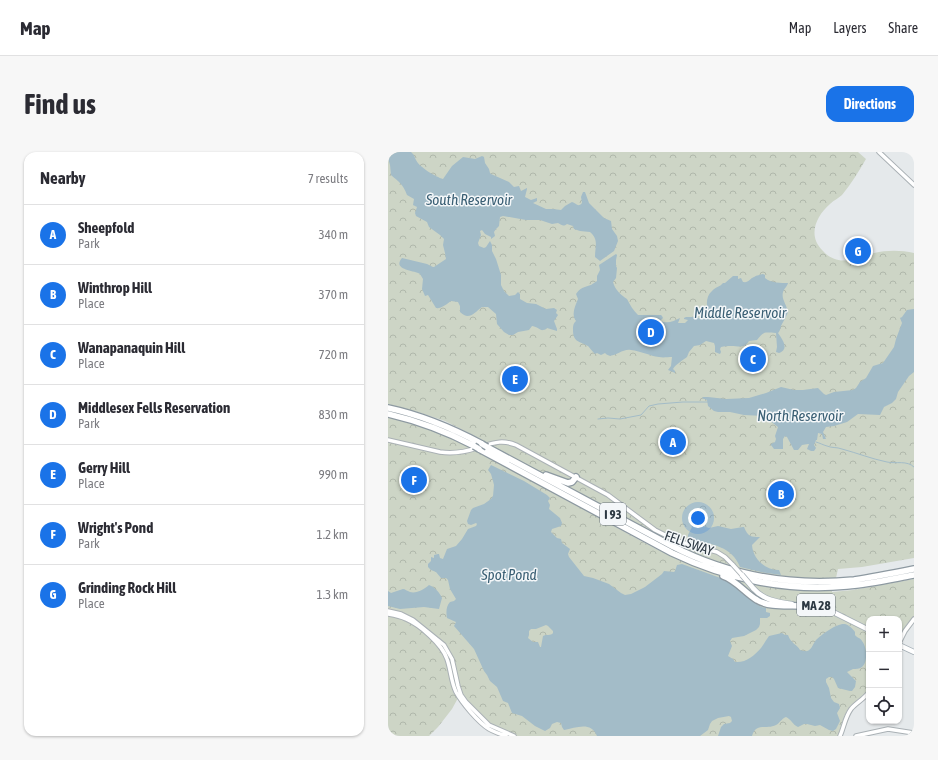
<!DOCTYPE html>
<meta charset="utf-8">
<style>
body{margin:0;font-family:"Asap Condensed",sans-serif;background:#f7f7f7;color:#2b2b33}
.controls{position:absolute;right:12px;bottom:12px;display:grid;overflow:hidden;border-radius:8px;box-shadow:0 1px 3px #0004}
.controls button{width:36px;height:36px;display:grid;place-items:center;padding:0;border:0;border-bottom:1px solid #e1e1e2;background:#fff;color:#2b2b33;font:20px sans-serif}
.you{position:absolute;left:310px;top:366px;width:14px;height:14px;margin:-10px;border:3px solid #fff;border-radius:50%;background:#1a73e8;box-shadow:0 0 0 6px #1a73e833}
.badge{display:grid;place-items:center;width:26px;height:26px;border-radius:50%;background:#1a73e8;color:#fff;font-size:13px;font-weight:700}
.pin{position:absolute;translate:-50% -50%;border:2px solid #fff;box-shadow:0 1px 4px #0006}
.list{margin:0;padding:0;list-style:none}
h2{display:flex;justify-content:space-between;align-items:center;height:52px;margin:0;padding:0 16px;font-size:17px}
h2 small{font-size:13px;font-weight:400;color:#7c7c81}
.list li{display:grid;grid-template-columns:26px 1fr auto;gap:12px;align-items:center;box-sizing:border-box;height:60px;padding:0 16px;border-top:1px solid #e1e1e2}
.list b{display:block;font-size:15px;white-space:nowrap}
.list p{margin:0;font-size:13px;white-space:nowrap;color:#7c7c81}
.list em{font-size:13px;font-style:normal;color:#7c7c81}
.icon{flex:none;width:22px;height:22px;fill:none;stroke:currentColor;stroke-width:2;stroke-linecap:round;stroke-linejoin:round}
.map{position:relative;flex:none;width:526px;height:584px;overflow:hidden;border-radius:12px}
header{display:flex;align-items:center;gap:24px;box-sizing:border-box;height:56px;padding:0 20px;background:#fff;border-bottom:1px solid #e1e1e2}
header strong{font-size:19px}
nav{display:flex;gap:22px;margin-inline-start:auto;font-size:14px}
.intro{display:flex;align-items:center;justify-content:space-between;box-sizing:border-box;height:96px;padding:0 24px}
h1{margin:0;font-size:28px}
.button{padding:10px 18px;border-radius:12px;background:#1a73e8;color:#fff;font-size:14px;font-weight:700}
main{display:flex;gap:24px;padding:0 24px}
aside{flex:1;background:#fff;border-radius:12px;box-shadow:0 1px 3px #0004}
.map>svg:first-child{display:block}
.park{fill:url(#park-crowns)}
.water{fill:#a3bcc8;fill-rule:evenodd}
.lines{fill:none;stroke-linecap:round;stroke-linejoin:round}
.stream{stroke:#a3bcc8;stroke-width:1}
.secondary-casing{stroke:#aab1b5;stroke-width:5.5}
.primary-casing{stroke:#a5afb6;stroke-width:6}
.highway-casing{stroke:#8d99a1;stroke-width:8}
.secondary{stroke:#fff;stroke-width:3.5}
.primary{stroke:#fff;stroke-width:4.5}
.highway{stroke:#fff;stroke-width:5.5}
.secondary-bridge-casing{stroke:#aab1b5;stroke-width:5.5;stroke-linecap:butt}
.primary-bridge-casing{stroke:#a5afb6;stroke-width:6;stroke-linecap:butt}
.highway-bridge-casing{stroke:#8d99a1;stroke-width:8;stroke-linecap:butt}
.secondary-bridge{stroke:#fff;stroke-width:3.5}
.primary-bridge{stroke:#fff;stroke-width:4.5}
.highway-bridge{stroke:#fff;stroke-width:5.5}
.labels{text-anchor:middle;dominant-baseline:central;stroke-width:3;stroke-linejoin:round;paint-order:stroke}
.shield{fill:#f4f7f9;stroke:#69727a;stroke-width:1}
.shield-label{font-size:13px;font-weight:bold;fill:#2d3943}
.street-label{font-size:14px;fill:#2d3943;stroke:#f4f7f9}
.water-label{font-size:15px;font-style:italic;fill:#3a5f74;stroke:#f4f7f9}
</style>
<header>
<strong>Map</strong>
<nav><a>Map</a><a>Layers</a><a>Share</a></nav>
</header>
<div class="intro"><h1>Find us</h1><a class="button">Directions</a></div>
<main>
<aside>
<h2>Nearby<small>7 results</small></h2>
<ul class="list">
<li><span class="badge">A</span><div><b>Sheepfold</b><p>Park</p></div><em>340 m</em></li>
<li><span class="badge">B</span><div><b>Winthrop Hill</b><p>Place</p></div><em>370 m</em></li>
<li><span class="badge">C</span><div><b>Wanapanaquin Hill</b><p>Place</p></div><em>720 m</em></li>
<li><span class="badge">D</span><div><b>Middlesex Fells Reservation</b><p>Park</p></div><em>830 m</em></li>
<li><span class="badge">E</span><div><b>Gerry Hill</b><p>Place</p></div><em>990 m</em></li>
<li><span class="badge">F</span><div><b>Wright's Pond</b><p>Park</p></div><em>1.2 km</em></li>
<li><span class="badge">G</span><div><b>Grinding Rock Hill</b><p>Place</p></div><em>1.3 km</em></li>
</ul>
</aside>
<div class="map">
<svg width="526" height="584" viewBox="0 0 526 584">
<defs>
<pattern id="park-crowns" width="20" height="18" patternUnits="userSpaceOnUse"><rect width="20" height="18" fill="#cdd5c6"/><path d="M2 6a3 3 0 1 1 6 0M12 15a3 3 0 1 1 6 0" fill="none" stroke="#b0b8ab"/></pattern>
</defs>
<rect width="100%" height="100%" fill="#e5e9eb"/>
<path class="park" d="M0 0H470L478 7C471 19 463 32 454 43 451 46 446 48 442 52 428 64 419 84 435 99 441 106 451 110 460 108 469 107 478 103 486 101 499 98 513 98 526 101V406L474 415 450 417 448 426C407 429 365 423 326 409 310 403 294 396 279 388L112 299 79 280 57 269 33 261 0 252Z
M0 265C16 269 31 274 46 279 75 290 101 306 128 320 157 336 187 352 216 368 251 388 286 408 325 421 364 434 403 438 444 438V440L465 438 526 427V465L519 472 511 486V467H481V537C475 545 466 549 460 557 455 565 453 575 450 584H115L101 578 70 546 64 557 50 575 41 584H0Z"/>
<path class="water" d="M0 0H23C27 4 26 4 28 8 31 15 48 25 55 27L64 14 75 5 87 7 94 4 96 5 97 11 101 17 102 21 103 22 121 30 126 35 131 34 133 39 139 36V37L137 45 143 48 149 46V49L145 51 158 57H165L173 58 177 54 184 50C188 51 190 56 194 51L193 45 195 40H197L201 51 216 66 223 69 224 77 229 84 230 89 226 99 212 109 207 105C207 94 211 88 202 80L192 79 186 77 185 74 179 72C175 75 174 73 170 71L164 72 152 68H138L115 64 112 65 111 74 108 77 106 80 107 84 103 87V85L97 82 94 78 92 79 93 83 90 91 91 94 96 96 98 95 102 89 104 93V99L108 107 113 123V133L116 139 121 144 127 143 130 140 132 142V147L139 151 148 152 158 157 166 156 169 158 168 161 170 163 166 169 169 177V179L159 176C158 177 157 178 155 178 153 179 148 174 144 174L141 178 130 180 125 183H121L116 180 109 172 108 162 100 155H94C86 161 81 169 72 160V154L70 150 63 149C59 152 53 157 48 156L40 143 37 144 34 137 35 127 32 122C25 118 4 118 14 106L39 112 45 115H46L58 107 57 101 55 93 56 87 52 83 41 75 39 70 28 64 27 61 29 55 25 53 26 47 19 43C15 32 11 30 3 23L2 13 0 6Z
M228 102 229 103 228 108V114L229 116 228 126 225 130C227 138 233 143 239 147 242 153 245 158 250 163H273L274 164 275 166 272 169C280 172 286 169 292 166L290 171H297L300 168 296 167V166L298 165H309L313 167 321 165 322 164C318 156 317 145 324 139 327 135 332 135 335 131H337L345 124H350V127L353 126 355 130C361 131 361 127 366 125 369 123 372 123 375 122L377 123V126C383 131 393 131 400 131 400 133 396 137 395 140 393 147 399 153 400 160 398 165 396 168 394 172 392 175 393 178 390 181 394 187 402 197 391 201L388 200 389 195 388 181C378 181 376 178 369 188L361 189C356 197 351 194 343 194 340 194 336 194 333 195L332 197 333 200 332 202 327 200V194L326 191 318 189 312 193 306 194 301 200 299 205C295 208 287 213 285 217L287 219V221L285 220 280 218 283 214 284 205C280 205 275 206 271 205 262 204 253 199 243 198 233 196 224 209 217 201L213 203 209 201 207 202C204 199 202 196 200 194 191 189 185 190 185 178 185 174 185 172 188 169 183 162 187 155 190 147L188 142C192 136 196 135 203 133 205 132 207 130 209 129V124L212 118 211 113Z
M526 157V220L521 224 510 240 508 247 504 251 496 255 492 263 470 262 459 270 446 274 438 275 435 280 438 287H435L434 282 430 281 429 288H428L426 293 428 296 426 299H423L419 297 421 292H420L414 293 410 298H406L399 285 397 284 395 287V297H386L383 293V292L387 290 388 287 387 284 390 275 381 268 378 264 356 263 342 260H330L326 259 320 254 319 248 314 246 315 245H320L338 247 361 246 378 241 393 235 406 238H415L430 236 436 242 438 243 446 240 465 238 468 236 472 230 478 226 485 214 495 211 506 195 508 187 514 171 512 166 514 165 519 158Z
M103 313 136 329 159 343 162 346 160 349 162 353 161 357 172 366 174 371 173 374 164 377 163 380 169 386 173 387 174 391 182 397 180 402 181 405 196 424 205 426 221 432 233 441 237 443 243 442 257 435 274 422 276 419 286 420 287 419 289 413 294 412 338 428 350 436 351 439C361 442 367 455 378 456V460L382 461V464L379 466H372V472L371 475 368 478 356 484 344 486 342 489 344 494 340 504 345 507 347 510C358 511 366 504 373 496 376 492 378 488 381 484L394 481 397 483H400C403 492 409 492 412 498 423 502 423 495 428 488 434 482 449 471 457 472 461 473 465 477 467 480 467 481 467 482 467 483 469 486 473 486 474 489 479 495 480 510 474 515 471 517 468 517 465 517L459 520 468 529 467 535 464 539H462L450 536 446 527 444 525H441L438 527V530L441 536 443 546 446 550 451 552 452 556 449 561 452 569 448 577 445 579 441 578 432 573 427 574 419 572H416L410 575C405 573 403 567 398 565 393 567 392 571 388 573 378 578 368 570 364 584H330L333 575 336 572 342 571 344 569 343 565 341 564 330 566 324 569 322 572 320 578 312 584H209C203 569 188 576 176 578L174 575 173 571 169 570 164 572 162 576 157 579 147 574 134 564 124 561 120 551 115 549 109 535 102 529 99 523 96 519 86 497 66 474 68 470 59 466C58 461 58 454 62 450L66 449 68 447 62 437 60 428 58 426H53L48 420 43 418 40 415V412L43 409V405L46 406V403L50 402H51L52 406 55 407 59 397 68 394 74 387 80 377 88 374 89 372 88 371 83 373 80 372 79 369 83 358 85 356 96 352 103 347 105 344 106 333 105 329 103 322 100 318ZM158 473 160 474 165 479V481C163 484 158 482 155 484L153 495H152L150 490H145L140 486 141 483V479L143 477H148Z
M305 369H306V372L309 375 312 373 321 376 330 374 343 377 355 375H356C360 385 363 385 372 385L364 393C365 407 377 418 391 418L393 423 373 420 352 415C344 394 323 392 304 388L300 386V383L304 375 302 372 303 370Z
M41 433C47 435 52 441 54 446L51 457 36 455 12 457 0 454V439L3 441 15 437C17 437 19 439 22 440 28 442 37 437 41 433Z"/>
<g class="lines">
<path class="stream" d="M210 267 220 266 232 267 253 263 261 254 270 252 295 250H320
M428 290C432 291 435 293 439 294 443 296 449 295 454 297 469 301 484 307 499 310 508 312 519 308 526 315"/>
<g class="secondary-casing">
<path id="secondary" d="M491 0 526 33
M0 288 52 300C66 302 77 300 89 296
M95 294C107 290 116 288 128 293L220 343 267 378 289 389 329 400 337 405 345 413
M0 459 13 462 25 468 56 493 64 507 70 534 73 543 78 550 101 573 126 584
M0 462C6 463 12 464 18 467 32 473 54 492 59 507 63 518 63 530 68 540 74 551 90 570 101 577 106 580 112 582 118 584
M511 491 517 479 526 467
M452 584C456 575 457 565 463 557 468 551 476 547 481 540
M468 584 500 577 526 581"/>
</g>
<g class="primary-casing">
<path id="primary" d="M365 436C375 448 389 450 404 452
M412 453 432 456 443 459 481 478
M511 493 526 500"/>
</g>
<g class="highway-casing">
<path id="highway" d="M0 256C33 263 64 276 94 292
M0 262C30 269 59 280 86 294
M99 295 284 394C340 423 403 434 466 428 486 425 506 421 526 417
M91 297 284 401C338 427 399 440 459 434 482 432 504 427 526 423
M158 323 180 331 184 330 188 325
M335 424C349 429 357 441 369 448 382 456 400 453 415 454"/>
</g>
<use href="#secondary" class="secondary"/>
<use href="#primary" class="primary"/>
<use href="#highway" class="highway"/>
<g class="secondary-bridge-casing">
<path id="secondary-bridge" d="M345 413 354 423"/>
</g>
<g class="primary-bridge-casing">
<path id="primary-bridge" d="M354 423 365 436"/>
</g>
<g class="highway-bridge-casing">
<path id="highway-bridge" d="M94 292 99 295
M86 294 91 297"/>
</g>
<use href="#secondary-bridge" class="secondary-bridge"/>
<use href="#primary-bridge" class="primary-bridge"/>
<use href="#highway-bridge" class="highway-bridge"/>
</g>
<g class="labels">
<g class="shield">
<rect x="212" y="351" width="26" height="22" rx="3"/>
<rect x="409" y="442" width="38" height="22" rx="3"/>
</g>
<g class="shield-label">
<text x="225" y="362">I 93</text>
<text x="428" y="453">MA 28</text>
</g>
<g class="street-label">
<text transform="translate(301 391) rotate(19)">FELLSWAY</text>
</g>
<g class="water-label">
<text x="81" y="47">South Reservoir</text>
<text x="352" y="160">Middle Reservoir</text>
<text x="412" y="263">North Reservoir</text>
<text x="121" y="422">Spot Pond</text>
</g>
</g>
</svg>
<div class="controls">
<button>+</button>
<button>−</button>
<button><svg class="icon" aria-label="locate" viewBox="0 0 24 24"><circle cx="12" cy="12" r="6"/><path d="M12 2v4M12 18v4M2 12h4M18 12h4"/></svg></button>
</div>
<div class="you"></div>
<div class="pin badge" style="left:285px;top:290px">A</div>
<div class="pin badge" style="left:393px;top:342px">B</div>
<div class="pin badge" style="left:365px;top:207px">C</div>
<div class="pin badge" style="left:263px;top:180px">D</div>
<div class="pin badge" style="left:127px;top:227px">E</div>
<div class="pin badge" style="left:26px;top:328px">F</div>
<div class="pin badge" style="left:470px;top:99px">G</div>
</div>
</main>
